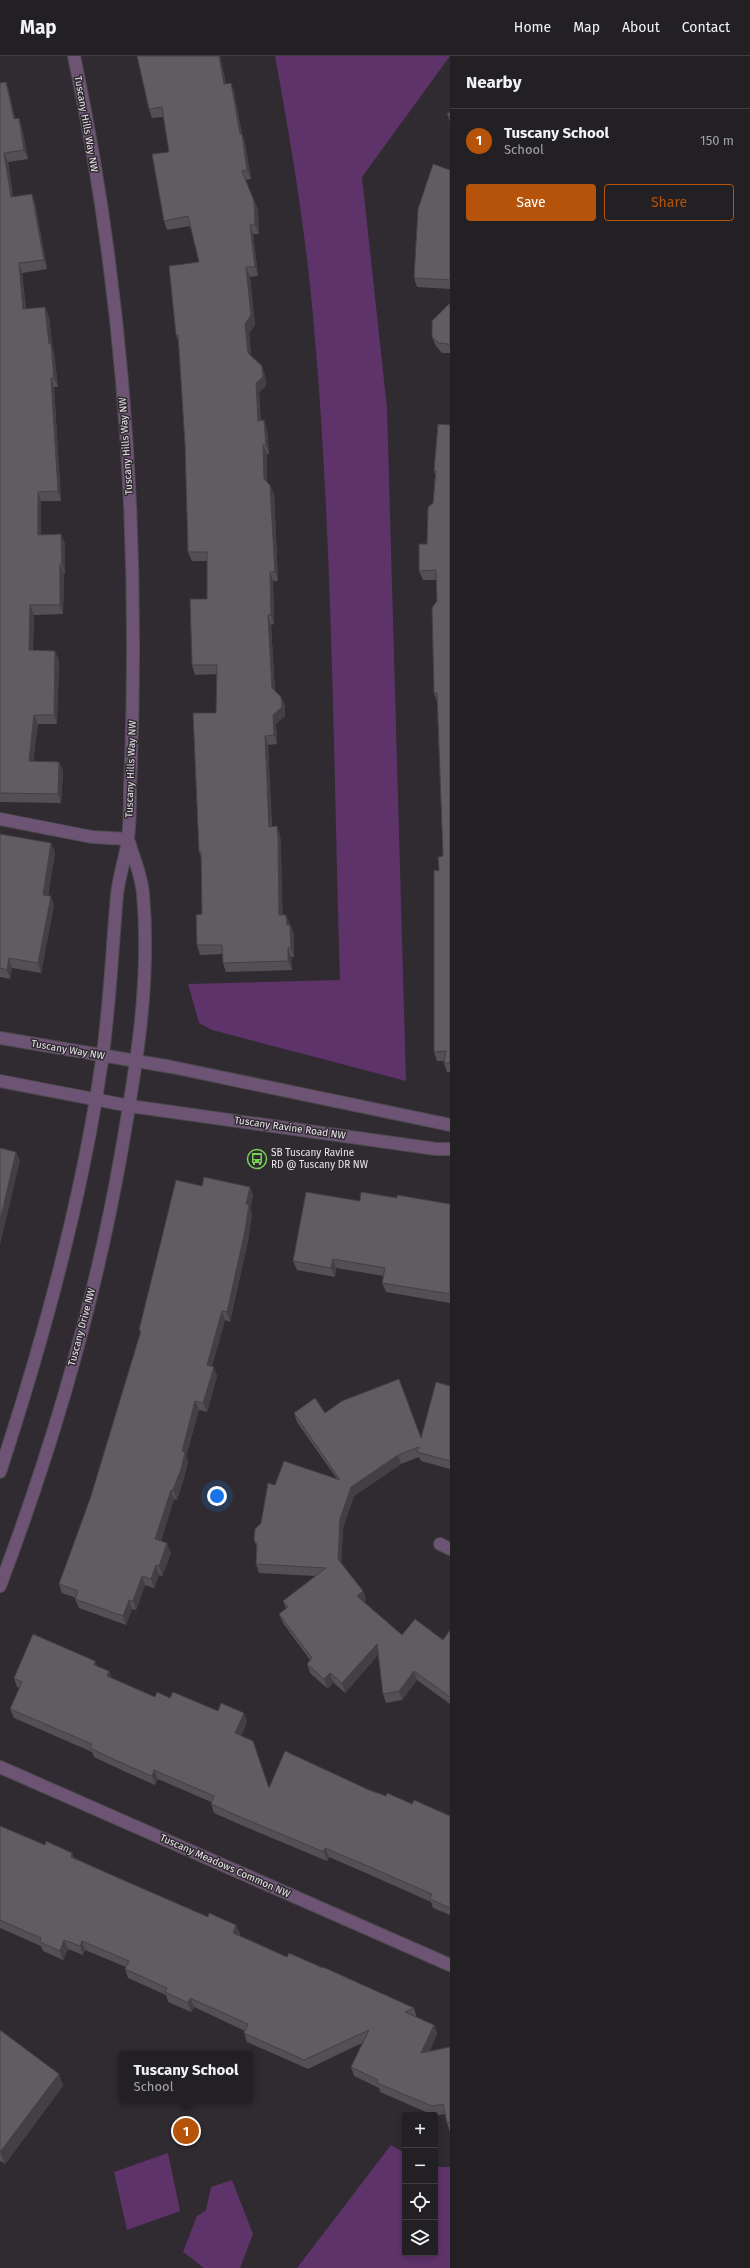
<!DOCTYPE html>
<meta charset="utf-8">
<style>
body{margin:0;font-family:"Fira Sans",sans-serif;background:#2b282c;color:#f1f3f6}
.controls{position:absolute;right:12px;bottom:12px;display:grid;overflow:hidden;border-radius:4px;box-shadow:0 2px 6px #0003}
.controls button{width:36px;height:36px;display:grid;place-items:center;padding:0;border:0;border-bottom:1px solid #403e41;background:#232024;color:#f1f3f6;font:20px sans-serif}
.you{position:absolute;left:217px;top:1440px;width:14px;height:14px;margin:-10px;border:3px solid #fff;border-radius:50%;background:#1a73e8;box-shadow:0 0 0 6px #1a73e833}
.badge{display:grid;place-items:center;width:26px;height:26px;border-radius:50%;background:#b45309;color:#fff;font-size:13px;font-weight:700}
.pin{position:absolute;translate:-50% -50%;border:2px solid #fff;box-shadow:0 1px 4px #0006}
.popup{position:absolute;left:119px;top:1995px;width:134px;height:52px;box-sizing:border-box;display:grid;place-content:center;border-radius:4px;background:#232024;filter:drop-shadow(0 1px 3px #0005);font-size:13px;white-space:nowrap;color:#a3a3a6}
.popup b{font-size:15px;color:#f1f3f6}
.popup::after{content:'';position:absolute;left:50%;top:100%;margin-left:-8px;border:8px solid transparent;border-top-color:#232024}
.list{margin:0;padding:0;list-style:none}
h2{display:flex;justify-content:space-between;align-items:center;height:52px;margin:0;padding:0 16px;font-size:17px}
h2 small{font-size:13px;font-weight:400;color:#a3a3a6}
.list li{display:grid;grid-template-columns:26px 1fr auto;gap:12px;align-items:center;box-sizing:border-box;height:64px;padding:0 16px;border-top:1px solid #403e41}
.list b{display:block;font-size:15px;white-space:nowrap}
.list p{margin:0;font-size:13px;white-space:nowrap;color:#a3a3a6}
.list em{font-size:13px;font-style:normal;color:#a3a3a6}
.actions{display:flex;gap:8px;padding:12px 16px}
.actions a{flex:1;padding:9px 0;border:1px solid #b45309;border-radius:4px;text-align:center;font-size:14px;color:#b45309}
.actions .main{background:#b45309;color:#fff}
.icon{flex:none;width:22px;height:22px;fill:none;stroke:currentColor;stroke-width:2;stroke-linecap:round;stroke-linejoin:round}
.map{position:relative;flex:none;width:450px;height:2212px;overflow:hidden}
header{display:flex;align-items:center;gap:24px;box-sizing:border-box;height:56px;padding:0 20px;background:#232024;border-bottom:1px solid #403e41}
header strong{font-size:19px}
nav{display:flex;gap:22px;margin-inline-start:auto;font-size:14px}
main{display:flex}
aside{flex:1;background:#232024}
.map>svg:first-child{display:block}
.green{fill:#5e336a}
.lines{fill:none;stroke-linecap:round;stroke-linejoin:round}
.minor-casing{stroke:#4d494e;stroke-width:14}
.minor{stroke:#6d5474;stroke-width:12}
.wall{fill:#534f54}
.shaded-wall{fill:#434045}
.building{fill:#605c62;stroke:#434045}
.labels{text-anchor:middle;dominant-baseline:central;stroke-width:3;stroke-linejoin:round;paint-order:stroke}
.street-label{font-size:10px;fill:#e9e6ea;stroke:#2f2b30}
.poi-label{font-size:10px;fill:#e9e6ea;stroke:#2f2b30;text-anchor:start}
</style>
<header>
<strong>Map</strong>
<nav><a>Home</a><a>Map</a><a>About</a><a>Contact</a></nav>
</header>
<main>
<div class="map">
<svg width="450" height="2212" viewBox="0 0 450 2212">
<rect width="100%" height="100%" fill="#2f2b30"/>
<path class="green" d="M275 0H450L362 121 387 352 406 1025 212 974 199 967 188 928 340 924C333 699 333 473 312 249 304 165 290 82 275 0Z
M391 2089 405 2097V2197H435V2111H450V2212H297Z
M168 2097 180 2155 127 2174 114 2116Z
M232 2124 253 2178 240 2212H204L183 2196 197 2160 206 2154 211 2131Z"/>
<g class="lines">
<g class="minor-casing">
<path id="minor" d="M0 763 92 781 128 783
M0 982 172 1011 450 1069
M0 1025 130 1050 436 1093H450
M0 1416C44 1282 82 1144 102 1004 110 949 112 894 117 839 119 819 126 801 128 782 130 766 130 748 130 732 132 688 133 645 133 602 134 401 116 197 74 0
M440 1488 450 1493
M0 1530C53 1390 95 1245 121 1098 136 1012 151 925 143 838 142 821 134 803 129 786
M0 1711 450 1909"/>
</g>
<use href="#minor" class="minor"/>
</g>
<path class="wall" d="M137 0H220L226 28 231 27 234 36 242 78 245 87 251 123 246 124 258 154 259 178H253L258 220 250 221 255 269 249 277 251 300 265 319 266 330 259 336 261 365 264 364 267 374 269 398H267V426L274 438 278 525H273L274 568 271 569 275 635 281 641 285 650V660L276 668 277 688 268 689 272 770H277L280 779 281 792 282 859H286L294 878V901H291L292 914 226 916 223 907V898L200 899 197 889 202 858 201 802 199 796 216 657 217 618 195 619 192 609 207 543V505H192L188 496 185 388 179 288 176 279 199 206 190 170 167 174 164 165 169 96 163 61 152 62 149 53Z
M6 26 9 35 15 63 19 62 22 72 28 103 8 106 13 140 35 147 47 213 22 217 26 253 49 260 52 289 54 297 58 331H54L61 445H41V479L65 487V518H64L63 558 34 559 33 594 59 604 57 668H38L33 705 59 706 63 715 61 747 0 746V27Z
M450 56V66L447 58Z
M450 114V233L417 231 414 222Z
M450 247V297H442L436 290 432 281Z
M450 369V1016H447L444 1007V1005H437L434 996 439 815 443 800 437 646 434 637 437 545 436 524H423L419 515 427 488 433 447 435 419 434 415Z
M0 778 51 787 55 797 48 840 54 849 41 917 12 912 10 923 0 921Z
M202 1130 250 1131 253 1140 250 1152 252 1158 248 1185 230 1266 225 1264 212 1310 217 1320 207 1356 199 1354 186 1400 188 1405 184 1422 177 1444 174 1443 161 1485 171 1497 162 1520 159 1519 154 1532 145 1529 136 1554 132 1553 126 1569 79 1552 75 1543 76 1542 62 1537 59 1528 90 1443 140 1277 139 1274Z
M397 1142 450 1148V1247L386 1236 382 1227 384 1220 336 1212 335 1221 297 1214 293 1205 360 1145Z
M450 1330V1413L421 1405 419 1401 401 1408 354 1440 343 1472 341 1508 363 1535 366 1544 364 1546 402 1579 443 1584 450 1574V1648L417 1624 402 1644 386 1647 383 1638 378 1599 345 1637 333 1626 328 1633 310 1617 307 1608 310 1604 283 1567 279 1558 286 1553 283 1545 315 1520 259 1517 256 1508 257 1492 254 1484 261 1467 275 1429 337 1423 297 1366 294 1357H325L421 1382Z
M95 1605 97 1610 111 1622 155 1641 170 1642 218 1655 247 1666 241 1680 269 1732 369 1734 386 1740 450 1760V1859L433 1852 431 1846 366 1817 329 1801 327 1805 241 1769 214 1757 211 1748V1746L158 1723 155 1729 130 1718 94 1701 92 1696 14 1662 10 1653 19 1632 17 1631 14 1622Z
M0 1770 45 1789 72 1797 74 1802 123 1824 208 1861 236 1869 240 1878 239 1879 287 1901 323 1912 414 1952 417 1962 434 1969 437 1978 429 1996 450 1991V2076L447 2067 445 2058 435 2060V2059H433L380 2036 379 2032 354 2020 351 2011 362 1987 308 2013 247 1986 244 1977 245 1975 194 1951 191 1956 168 1946 166 1939 128 1922 125 1913 126 1911 85 1894 83 1899 68 1893 63 1904 43 1895 41 1890 0 1872Z
M0 1974 59 2018 63 2030 5 2108 1 2105 0 2106Z"/>
<path class="shaded-wall" d="M219 0H220L228 37 224 28Z
M6 26 9 35 17 72 14 63Z
M231 27 234 36 243 87 240 78Z
M19 62 22 72 28 103 24 94Z
M242 78 245 87 251 123 247 114Z
M4 97 8 106 14 150 11 141Z
M32 138 35 147 47 213 44 204Z
M254 145 258 154 259 178 255 169Z
M250 169 253 178 258 220 255 211Z
M19 207 22 217 26 262 23 253Z
M246 211 250 221 255 269 249 277 251 307 248 297 245 268Z
M45 251 49 260 52 289 54 297 58 331 54 322 49 288Z
M262 310 265 319 266 330 259 336 261 374 258 365 256 327Z
M51 322 54 331 61 445 58 435Z
M264 364 267 374 269 398 266 389Z
M263 389 267 398V432L264 423Z
M270 429 274 438 278 525 275 516Z
M38 436 41 445V488L38 479Z
M61 478 65 487V518L62 508Z
M60 508 64 518 63 558 60 549Z
M270 516 273 525 274 568 271 559Z
M30 549 34 559 32 603 29 594Z
M268 559 271 569 275 642 272 632Z
M55 595 59 604 57 668 54 659Z
M281 641 285 650V660L276 668 277 688 274 679 273 659Z
M34 659 38 668 32 714 29 705Z
M265 680 268 689 272 780 269 771Z
M59 706 63 715 61 747 58 738Z
M277 770 280 779 281 792 283 869 279 859Z
M51 787 55 797 46 848 43 839Z
M51 840 54 849 41 917 38 907Z
M286 859 290 868V878L287 869Z
M290 869 294 878V901L291 892Z
M288 892 291 901 292 914 288 905Z
M9 902 12 912 10 923 7 914Z
M16 1096 20 1105 0 1189V1165Z
M250 1131 253 1140 250 1152 252 1158 248 1185 230 1266 227 1256 246 1148Z
M333 1203 336 1212 335 1221 331 1212Z
M222 1255 225 1264 210 1318 207 1309Z
M214 1311 217 1320 207 1356 203 1347Z
M195 1345 199 1354 186 1400 188 1405 184 1422 177 1444 173 1434 182 1395Z
M398 1399 401 1408 354 1440 343 1472 341 1512 338 1503 340 1463 351 1431Z
M171 1434 174 1443 159 1492 155 1483Z
M167 1487 171 1497 162 1520 159 1510Z
M156 1509 159 1519 154 1532 151 1523Z
M142 1520 145 1529 136 1554 133 1545Z
M363 1535 366 1544 360 1549 357 1540Z
M129 1544 132 1553 126 1569 123 1560Z
M377 1588 380 1597 345 1637 342 1627Z
M95 1605 99 1614 94 1609Z
M109 1615 113 1625 107 1620Z
M414 1615 417 1624 402 1644 399 1635Z
M330 1617 333 1626 328 1633 324 1623Z
M244 1657 247 1666 239 1686 235 1677Z
M154 1714 158 1723 155 1729 152 1720Z
M325 1792 329 1801 327 1805 324 1796Z
M72 1797 76 1806 71 1801Z
M236 1869 240 1878 237 1886 233 1877Z
M64 1884 68 1893 63 1904 60 1895Z
M82 1885 85 1894 83 1899 80 1890Z
M190 1942 194 1951 191 1956 188 1947Z
M434 1969 437 1978 424 2006 421 1997Z
M59 2018 63 2030 5 2108 0 2096Z"/>
<path class="building" d="M137 0H219L224 28 231 27 240 78H242L247 114 242 115 254 145 255 169H250L255 211H246L251 259 245 268 248 297 262 310 263 321 256 327 258 365 264 364 266 389H263L264 423 270 429 275 516H270L271 559H268L272 632 281 641 282 651 273 659 274 679 265 680 269 771 277 770 278 782 279 859H286L287 869H290L291 892H288V905L223 907 222 889H197L196 859 202 858 201 796H199L193 657H216L217 609H192L190 543H207V496H188L185 388 178 279H176L169 210 199 206 188 160 164 165 152 98 169 96 162 51 149 53Z
M6 26 14 63 19 62 24 94 4 97 11 141 32 138 44 204 19 207 23 253 45 251 49 288 51 287 54 322H51L58 435 38 436V479L61 478 62 508H60V549H30L29 594 55 595 54 659H34L29 705 59 706 58 738 0 737V27Z
M450 56V62L447 58Z
M433 108 450 114V224L414 222 418 153Z
M450 247V290L448 288 439 287 432 281V265Z
M438 368 450 369V1007H444L446 995 434 996V814L439 815 438 801 443 800 437 637H434L432 552 437 545 436 514 419 515V488H427L428 451 433 447 436 415H434Z
M0 778 51 787 43 839 51 840 38 907 9 902 7 914 0 912Z
M0 1092 16 1096 0 1165Z
M204 1121 250 1131 246 1148H249L245 1175 227 1256 222 1255 207 1309 214 1311 203 1347 195 1345 182 1395 185 1396 181 1413 173 1434H171L155 1483 167 1487 159 1510 156 1509 151 1523 142 1520 133 1545 129 1544 123 1560 75 1543 78 1535 59 1528 90 1443 141 1275 139 1274 176 1124 202 1130Z
M306 1136 360 1145 361 1136 397 1142V1139L450 1148V1238L382 1227 385 1212 333 1203 331 1212 293 1205Z
M399 1323 421 1382 436 1326 450 1330V1405L417 1396 419 1391 398 1399 351 1431 340 1463 338 1503 363 1535 357 1540 402 1579 415 1563 443 1584 450 1574V1641L414 1615 399 1635 383 1638 377 1588 342 1627 330 1617 324 1623 307 1608 312 1602 279 1558 288 1551 283 1545 326 1512 256 1508 257 1488 254 1484 255 1473 261 1467 268 1427 275 1429 284 1405 340 1424 294 1357 315 1342 325 1357 342 1345Z
M33 1578 95 1605 94 1609 109 1615 107 1620 155 1641 157 1636 170 1642 173 1636 218 1655 221 1647 244 1657 235 1677 253 1685 269 1732 285 1695 369 1734 386 1740 387 1737 412 1748 414 1744 450 1760V1852L430 1843 432 1838 363 1808 325 1792 324 1796 238 1760 211 1748 214 1740 154 1714 152 1720 126 1709 90 1692 92 1688 10 1653 22 1626 14 1622Z
M0 1770 45 1789 46 1785 72 1797 71 1801 123 1824 208 1861 209 1857 236 1869 233 1877 287 1901 289 1897 323 1912V1911L414 1952 405 1956 434 1969 421 1997 450 1991V2066L447 2067 443 2048 432 2050 377 2027 378 2024 351 2011 369 1974 304 2004 244 1977 248 1968 190 1942 188 1947 165 1936 167 1932 125 1913 129 1905 82 1885 80 1890 64 1884 60 1895 40 1886 41 1882 0 1864Z
M0 1974 59 2018 0 2096Z"/>
<defs>
<g id="bus-ring" transform="scale(1)"><circle r="9.5" fill="#2f2b30" stroke="#77d259" stroke-width="1.5"/><path d="M-5-6H5V4H4V6H2V4H-2V6H-4V4H-5ZM-3.5-4V0h7V-4ZM-3.5 1.2v1.5H-2V1.2ZM2 1.2v1.5H3.5V1.2Z" fill="#77d259"/></g>
</defs>
<g fill-rule="evenodd">
<use href="#bus-ring" x="257" y="1103"/>
</g>
<g class="labels">
<g class="street-label">
<text transform="translate(86 68) rotate(80)">Tuscany Hills Way NW</text>
<text transform="translate(126 390) rotate(-94)">Tuscany Hills Way NW</text>
<text transform="translate(131 713) rotate(-88)">Tuscany Hills Way NW</text>
<text transform="translate(68 994) rotate(10)">Tuscany Way NW</text>
<text transform="translate(290 1072) rotate(8)">Tuscany Ravine Road NW</text>
<text transform="translate(82 1271) rotate(-75)">Tuscany Drive NW</text>
<text transform="translate(225 1810) rotate(24)">Tuscany Meadows Common NW</text>
</g>
<g class="poi-label">
<text x="271" y="1097">SB Tuscany Ravine<tspan x="271" dy="12">RD @ Tuscany DR NW</tspan></text>
</g>
</g>
</svg>
<div class="controls">
<button>+</button>
<button>−</button>
<button><svg class="icon" aria-label="locate" viewBox="0 0 24 24"><circle cx="12" cy="12" r="6"/><path d="M12 2v4M12 18v4M2 12h4M18 12h4"/></svg></button>
<button><svg class="icon" aria-label="layers" viewBox="0 0 24 24"><path d="M12 4l9 5-9 5-9-5zM3 14l9 5 9-5"/></svg></button>
</div>
<div class="you"></div>
<div class="pin badge" style="left:186px;top:2075px">1</div>
<div class="popup"><b>Tuscany School</b>School</div>
</div>
<aside>
<h2>Nearby<small></small></h2>
<ul class="list">
<li><span class="badge">1</span><div><b>Tuscany School</b><p>School</p></div><em>150 m</em></li>
</ul>
<div class="actions"><a class="main">Save</a><a>Share</a></div>
</aside>
</main>
